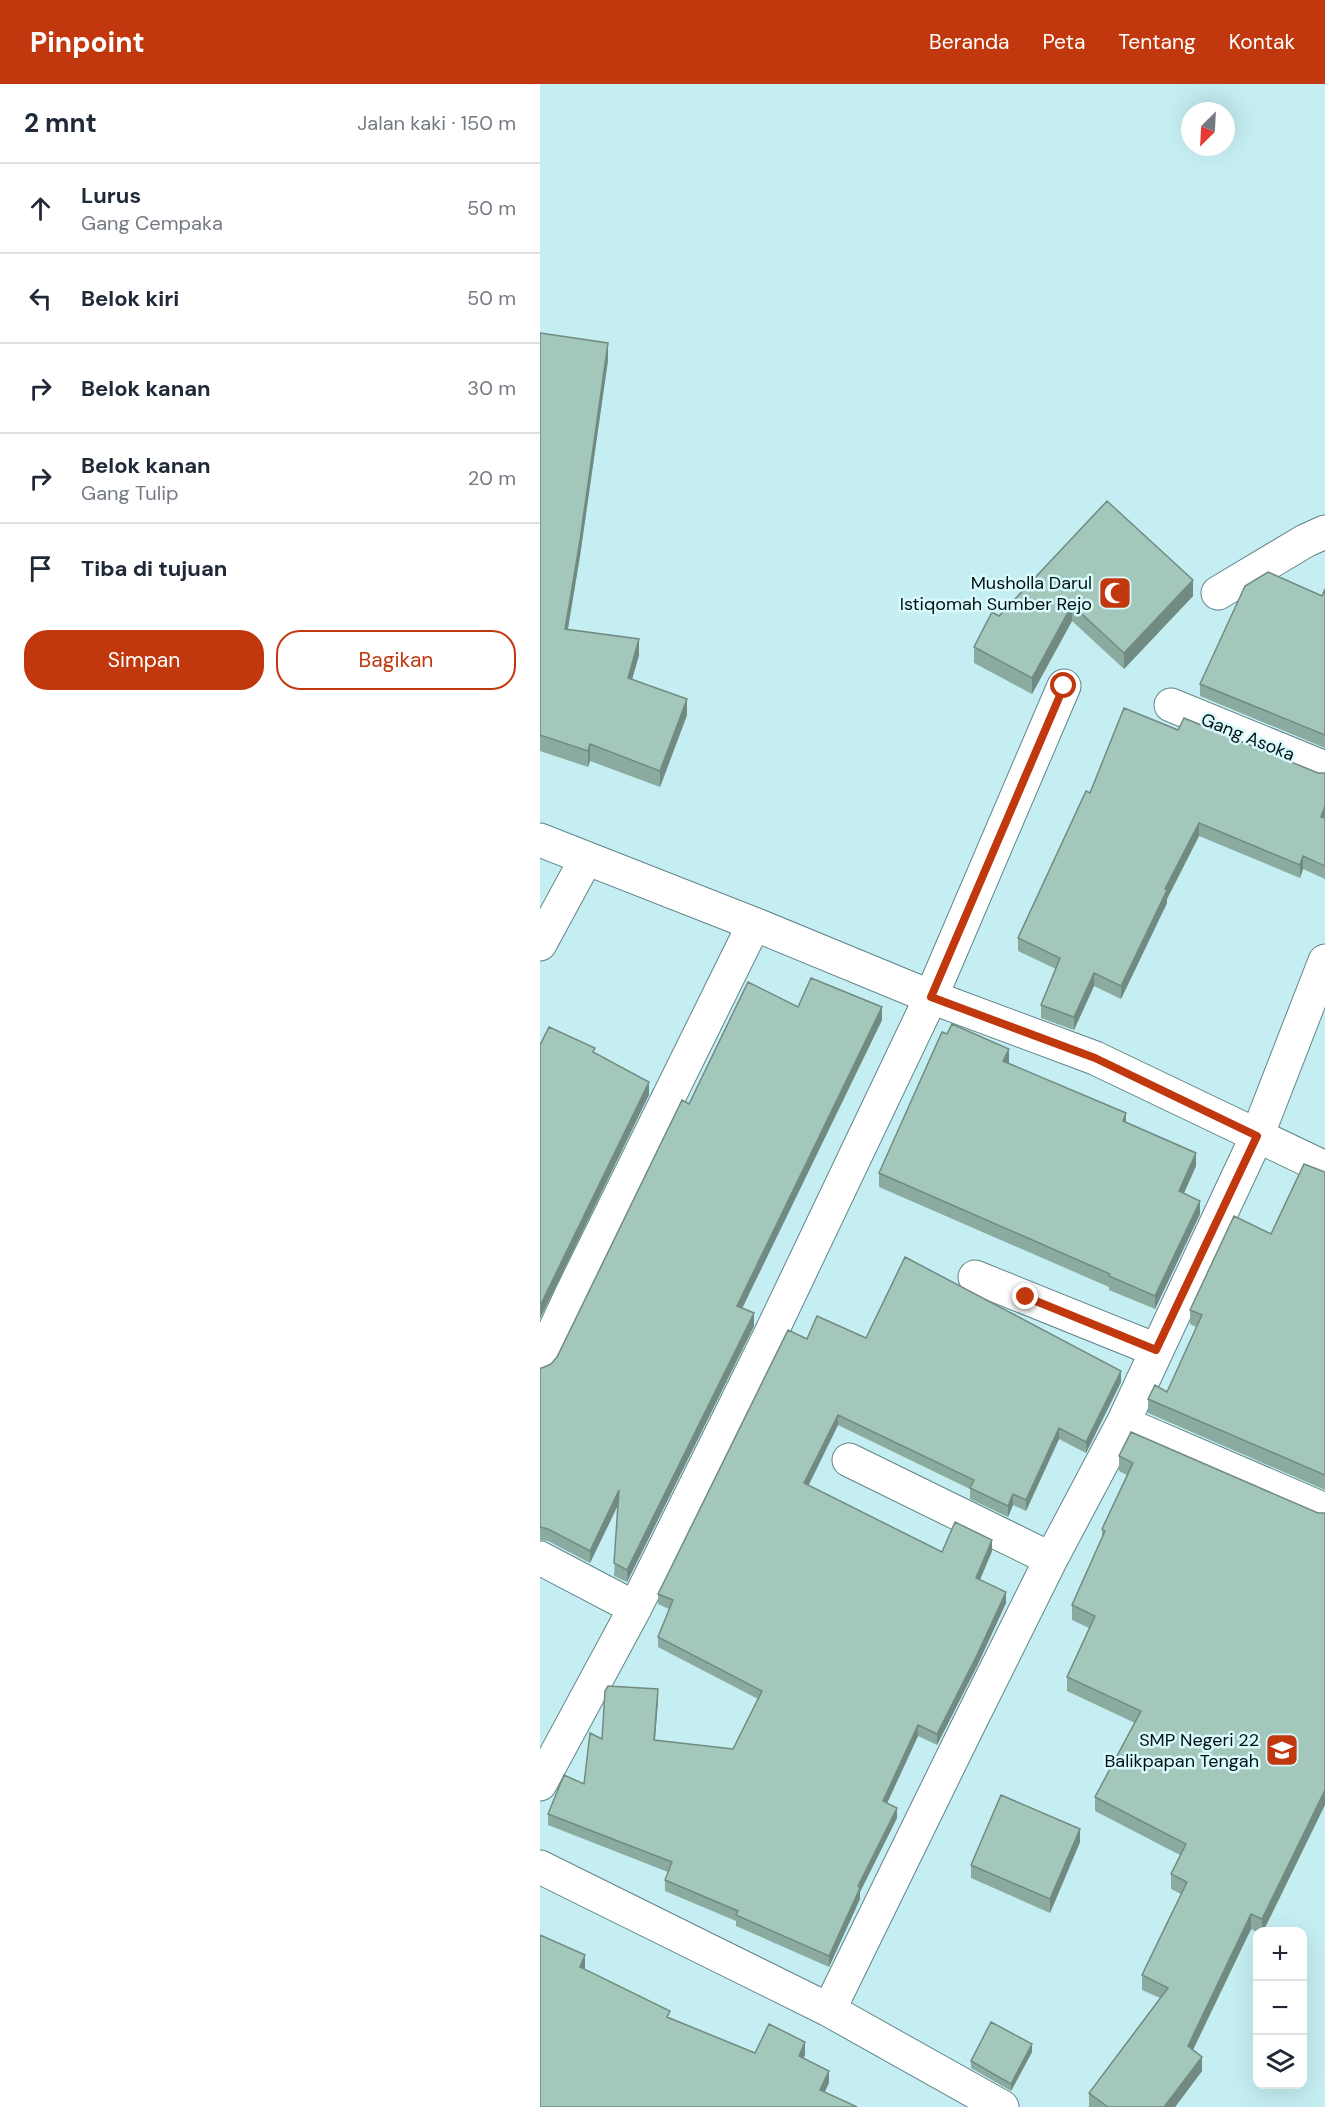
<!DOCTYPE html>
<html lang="id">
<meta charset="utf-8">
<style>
body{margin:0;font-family:"DM Sans",sans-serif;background:#f2f2f3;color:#1f2937}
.controls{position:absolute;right:18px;bottom:18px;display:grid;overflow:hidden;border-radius:12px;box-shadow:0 6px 24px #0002}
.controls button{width:54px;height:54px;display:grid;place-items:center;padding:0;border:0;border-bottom:2px solid #e0e1e3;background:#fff;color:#1f2937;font:30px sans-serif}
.compass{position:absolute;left:641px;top:18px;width:54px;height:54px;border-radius:50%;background:#fff;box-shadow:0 6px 24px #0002;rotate:204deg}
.stop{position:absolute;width:18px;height:18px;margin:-14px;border:4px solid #c1380e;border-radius:50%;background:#fff}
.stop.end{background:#c1380e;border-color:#fff;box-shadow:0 2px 6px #0008}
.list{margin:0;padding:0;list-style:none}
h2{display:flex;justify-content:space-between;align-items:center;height:78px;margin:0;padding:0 24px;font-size:26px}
h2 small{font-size:20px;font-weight:400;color:#747a83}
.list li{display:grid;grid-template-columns:39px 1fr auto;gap:18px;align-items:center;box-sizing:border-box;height:90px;padding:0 24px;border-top:2px solid #e0e1e3}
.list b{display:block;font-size:22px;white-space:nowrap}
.list p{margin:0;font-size:20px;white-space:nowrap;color:#747a83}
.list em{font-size:20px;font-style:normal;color:#747a83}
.actions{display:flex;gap:12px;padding:18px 24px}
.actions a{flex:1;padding:14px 0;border:2px solid #c1380e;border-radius:24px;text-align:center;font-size:21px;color:#c1380e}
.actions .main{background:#c1380e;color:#fff}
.icon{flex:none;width:33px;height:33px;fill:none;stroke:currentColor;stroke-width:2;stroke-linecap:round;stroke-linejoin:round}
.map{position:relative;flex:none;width:785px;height:2023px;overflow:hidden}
header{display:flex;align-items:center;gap:36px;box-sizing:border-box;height:84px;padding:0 30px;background:#c1380e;color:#fff}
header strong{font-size:28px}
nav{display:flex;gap:33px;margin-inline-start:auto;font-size:21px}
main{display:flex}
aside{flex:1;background:#fff}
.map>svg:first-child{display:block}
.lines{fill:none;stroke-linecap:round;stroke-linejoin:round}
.street-casing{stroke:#60858a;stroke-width:35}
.street{stroke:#fff;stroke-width:33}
.wall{fill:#8caba0}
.shaded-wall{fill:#728b82}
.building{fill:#a3c7ba;stroke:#728b82;stroke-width:1.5}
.route{stroke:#c1380e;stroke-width:8}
.labels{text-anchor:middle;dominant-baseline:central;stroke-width:5;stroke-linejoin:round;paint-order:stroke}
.poi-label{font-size:18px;fill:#031012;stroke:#d9fafd;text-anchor:end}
.street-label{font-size:18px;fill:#031012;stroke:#d9fafd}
</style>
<header>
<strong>Pinpoint</strong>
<nav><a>Beranda</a><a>Peta</a><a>Tentang</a><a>Kontak</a></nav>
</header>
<main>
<aside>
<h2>2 mnt<small>Jalan kaki · 150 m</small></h2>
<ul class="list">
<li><svg class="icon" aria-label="ahead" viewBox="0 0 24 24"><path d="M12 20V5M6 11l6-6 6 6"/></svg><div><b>Lurus</b><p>Gang Cempaka</p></div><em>50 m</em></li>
<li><svg class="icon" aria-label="left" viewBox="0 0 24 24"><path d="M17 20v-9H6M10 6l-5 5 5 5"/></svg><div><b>Belok kiri</b></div><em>50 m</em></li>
<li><svg class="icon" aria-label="right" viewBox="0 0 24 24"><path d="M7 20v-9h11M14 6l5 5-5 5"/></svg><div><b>Belok kanan</b></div><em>30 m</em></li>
<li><svg class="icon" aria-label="right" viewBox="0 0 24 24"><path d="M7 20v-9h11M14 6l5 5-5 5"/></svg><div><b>Belok kanan</b><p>Gang Tulip</p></div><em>20 m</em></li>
<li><svg class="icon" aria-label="arrive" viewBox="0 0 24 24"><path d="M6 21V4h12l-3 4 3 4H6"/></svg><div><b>Tiba di tujuan</b></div></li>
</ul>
<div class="actions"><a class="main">Simpan</a><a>Bagikan</a></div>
</aside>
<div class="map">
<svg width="785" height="2023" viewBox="0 0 785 2023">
<rect width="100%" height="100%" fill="#c5eef3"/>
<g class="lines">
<g class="street-casing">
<path id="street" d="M678 509 765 457 785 448
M631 621 785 684
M0 756 214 840 391 913 555 974 785 1084
M0 860 46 775
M435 1193 616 1266
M0 1278 33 1207 214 840
M583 1339 785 1426
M309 1376 511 1475
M0 1474 95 1524
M0 1700 95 1524 231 1249 391 913 524 602
M0 1783 289 1926 462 2023
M289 1926 423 1652 511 1475 583 1339 717 1052 785 877"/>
</g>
<use href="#street" class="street"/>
</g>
<path class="wall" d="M0 249 68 276 40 472 28 545 99 571 92 595 147 631 120 703 50 677 48 683 0 667Z
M567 417 653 512 584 585 532 537 492 610 434 579V563L459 532Z
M785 505V664L660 612V600L782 512Z
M638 646 778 689H785V795L763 785 760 794 659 752 627 815V819L581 915 554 902 534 946 501 934V921L516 885 478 867V854L550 709Z
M258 923 342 936 202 1224 214 1242 87 1498 74 1492 78 1421 50 1479 8 1457 0 1456V1284H2L11 1280 17 1273 149 1020Z
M469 978 468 980 586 1039 656 1082 644 1109 660 1130 615 1225 569 1206V1203L339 1103V1089Z
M785 1088V1406L608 1329V1315L627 1308 656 1243 650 1240V1226L731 1150Z
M326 1254 581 1298 546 1369 519 1355 486 1427 473 1421 468 1433 430 1415V1405L298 1341 269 1401 402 1468 452 1467 440 1496 466 1519 437 1582 397 1661 378 1652 347 1719 357 1734 320 1808V1815L289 1883 196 1842V1837L125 1807V1796L128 1788 8 1741V1730L44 1700 62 1655 118 1616 115 1656 193 1665 218 1615 118 1563V1553L129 1525 118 1520V1510L267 1255Z
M579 1372 778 1429 723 1848H717L711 1845 653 1966 662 1987 635 2023H549V2009L620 1914 602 1906V1891L641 1810 631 1805V1790L640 1771 555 1727V1713L595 1639 527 1607V1593L549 1544 532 1536V1521L562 1453V1445L587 1391 579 1387Z
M540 1758 510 1829 431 1794V1781Z
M492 1968 471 2007 431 1984V1977Z"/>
<path class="shaded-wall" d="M68 259V276L40 472 25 561V545Z
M653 496V512L584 585V569Z
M532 521V537L492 610V594Z
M99 555V571L88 610V594Z
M147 615V631L120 703V687Z
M50 660V677L48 683V667Z
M785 722V735L781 733Z
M659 739V752L627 815V819L581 915V902L625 805Z
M763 772V785L760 794V781Z
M554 889V902L534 946V933Z
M342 923V936L197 1235V1222Z
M469 965V978L463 991V977Z
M109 998V1011L0 1235V1222Z
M586 1029V1042L583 1037Z
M656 1069V1082L639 1120V1107Z
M660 1117V1130L615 1225V1212Z
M214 1229V1242L87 1498V1486Z
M581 1287V1298L546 1369V1358Z
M298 1331V1341L264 1410V1399Z
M519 1344V1355L486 1427V1416Z
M79 1406V1419L50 1479V1467Z
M473 1410V1421L468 1433V1422Z
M452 1456V1467L436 1505V1494Z
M466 1508V1519L437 1582 397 1661V1650Z
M118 1605V1616L114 1667V1656Z
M378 1641V1652L343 1728V1717Z
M785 1706V1721L723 1848H722V1835Z
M357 1724V1734L320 1808V1815L289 1883V1872L318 1802Z
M540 1745V1758L510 1829V1815Z
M711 1830V1845L648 1976V1962Z
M45 1871V1884L40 1895V1883Z
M265 1958V1971L259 1984V1972Z
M492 1960V1968L471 2007V2000Z
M662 1973V1987L635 2023H624Z
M289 1987V1999L280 2018V2006Z"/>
<path class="building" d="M0 249 68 259 40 456 25 545 99 555 88 594 147 615 120 687 50 660 48 667 0 651Z
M567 417 653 496 584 569 532 521 492 594 434 563 452 528 459 532Z
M728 488 782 512 785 505V651L660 600 705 502Z
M584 624 638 646 644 634 778 689H785V722L781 733 785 734V782L763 772 760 781 659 739 625 805 627 806 581 902 554 889 534 933 501 921 520 874 478 854 546 707 550 709Z
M271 894 342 923 197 1222 214 1229 87 1486 74 1479 79 1406 50 1467 8 1445 0 1443V1284H2L11 1280 17 1273 142 1016 149 1020 208 898 258 923Z
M412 940 469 965 463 977 586 1029 583 1037 656 1069 639 1107 660 1117 615 1212 569 1192 570 1190 339 1089 402 948 407 950Z
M9 943 55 964 53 968 109 998 0 1222V961Z
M764 1080 785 1088V1391L608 1315 615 1301 627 1308 662 1231 650 1226 694 1132 731 1150Z
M365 1173 581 1287 546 1358 519 1344 486 1416 473 1410 468 1422 430 1404 434 1396 298 1331 264 1399 402 1468 415 1438 452 1456 436 1494 466 1508 437 1571 397 1650 378 1641 343 1717 357 1724 318 1802 320 1804 289 1872 196 1831 198 1827 125 1796 132 1778 8 1730 24 1691 44 1700 50 1649 62 1655 65 1607 68 1602 118 1605 114 1656 193 1665 222 1607 118 1553 133 1516 118 1510 248 1246 267 1255 277 1232 326 1254Z
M591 1348 778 1429H785V1706L722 1835 711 1830 648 1962 662 1973 624 2023H568L549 2009 628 1904 602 1891 647 1798 631 1790 646 1760 555 1713 601 1627 527 1593 555 1532 532 1521 565 1447 562 1445 593 1379 579 1372Z
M461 1711 540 1745 510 1815 431 1781Z
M0 1851 45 1871 40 1883 130 1927 127 1933 215 1969 229 1940 265 1958 259 1972 289 1987 280 2006 317 2023H0Z
M451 1938 492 1960 471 2000 431 1977Z"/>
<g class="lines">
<path class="route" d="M486 1213 616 1266 717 1052 555 974 391 913 524 602"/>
</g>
<defs>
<g id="mosque-square" transform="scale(1.725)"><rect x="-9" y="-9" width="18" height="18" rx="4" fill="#c1380e" stroke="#d9fafd"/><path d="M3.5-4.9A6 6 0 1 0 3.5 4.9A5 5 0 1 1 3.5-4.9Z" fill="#fff"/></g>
<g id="school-square" transform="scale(1.725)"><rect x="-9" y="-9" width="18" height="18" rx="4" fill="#c1380e" stroke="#d9fafd"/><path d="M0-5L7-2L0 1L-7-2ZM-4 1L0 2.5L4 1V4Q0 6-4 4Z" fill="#fff"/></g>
</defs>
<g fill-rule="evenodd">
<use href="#mosque-square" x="575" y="509"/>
<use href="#school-square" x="742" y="1666"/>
</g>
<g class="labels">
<g class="poi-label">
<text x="552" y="499">Musholla Darul<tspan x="552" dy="21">Istiqomah Sumber Rejo</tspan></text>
<text x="719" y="1656">SMP Negeri 22<tspan x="719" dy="21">Balikpapan Tengah</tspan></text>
</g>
<g class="street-label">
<text transform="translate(708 653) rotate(22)">Gang Asoka</text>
</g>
</g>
</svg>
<div class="controls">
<button>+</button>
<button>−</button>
<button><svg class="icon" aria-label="layers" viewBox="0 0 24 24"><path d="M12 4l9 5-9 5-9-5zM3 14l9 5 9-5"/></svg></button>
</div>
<svg class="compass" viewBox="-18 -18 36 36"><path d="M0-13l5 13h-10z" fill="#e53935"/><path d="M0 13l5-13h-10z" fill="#747a83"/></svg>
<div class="stop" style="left:524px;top:602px"></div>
<div class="stop end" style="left:486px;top:1213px"></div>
</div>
</main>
